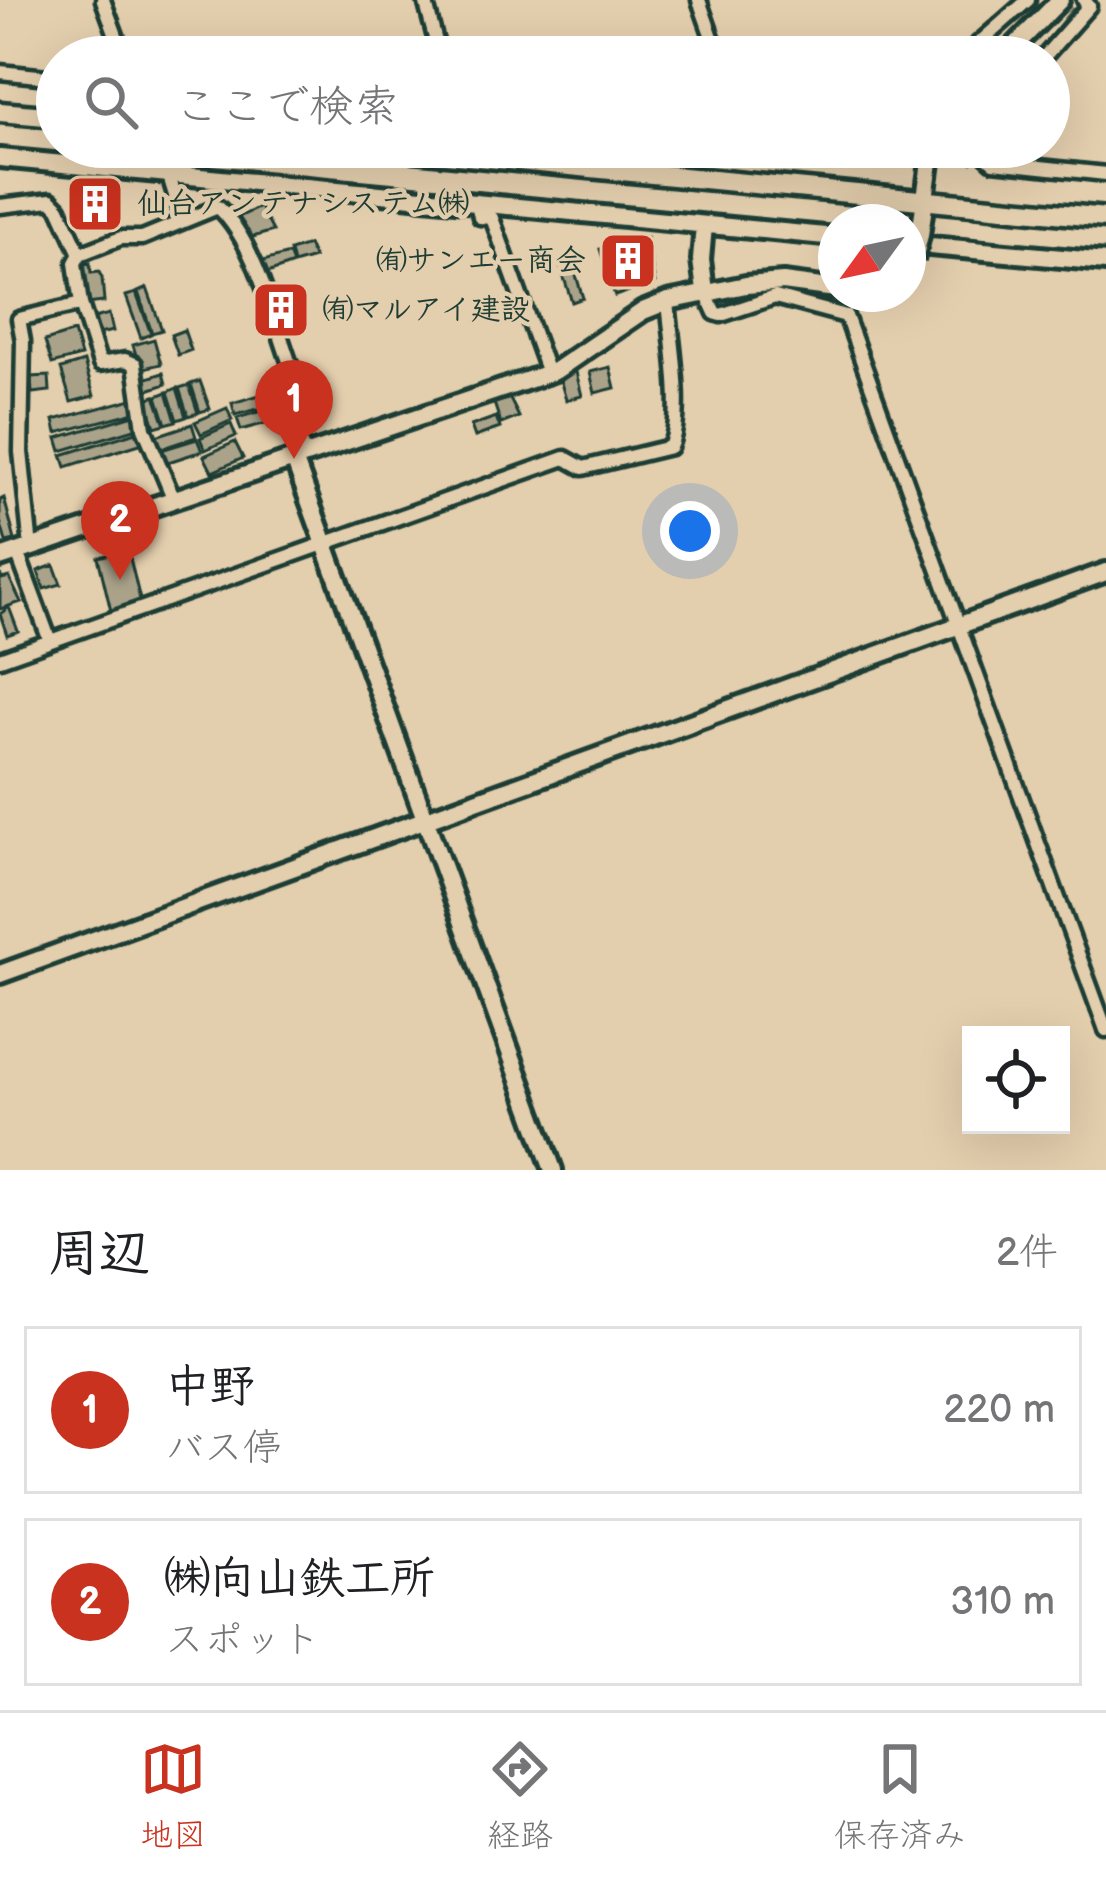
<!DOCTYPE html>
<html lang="ja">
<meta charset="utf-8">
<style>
body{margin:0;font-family:"Balsamiq Sans","Klee One",sans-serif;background:#f6f6f6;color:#202124}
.controls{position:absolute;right:36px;bottom:36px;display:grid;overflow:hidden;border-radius:0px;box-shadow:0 12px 48px #0002}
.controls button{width:108px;height:108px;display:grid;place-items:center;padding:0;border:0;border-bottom:3px solid #e0e0e0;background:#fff;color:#202124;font:60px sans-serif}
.compass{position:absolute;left:818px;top:204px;width:108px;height:108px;border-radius:50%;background:#fff;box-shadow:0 12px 48px #0002;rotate:237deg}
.you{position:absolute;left:690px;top:531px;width:42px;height:42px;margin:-30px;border:9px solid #fff;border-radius:50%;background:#1a73e8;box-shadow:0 0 0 18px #1a73e833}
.badge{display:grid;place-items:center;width:78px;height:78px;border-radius:50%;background:#c8321e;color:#fff;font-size:39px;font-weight:700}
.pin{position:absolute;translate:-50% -99px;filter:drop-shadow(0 3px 6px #0008)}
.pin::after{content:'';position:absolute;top:63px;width:42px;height:36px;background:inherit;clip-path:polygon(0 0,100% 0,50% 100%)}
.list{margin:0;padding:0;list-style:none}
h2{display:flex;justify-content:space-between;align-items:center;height:156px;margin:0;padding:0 48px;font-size:51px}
h2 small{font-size:39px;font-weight:400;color:#757577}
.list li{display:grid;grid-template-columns:78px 1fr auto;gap:36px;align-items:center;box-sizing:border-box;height:168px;margin:0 24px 24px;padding:0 24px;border:3px solid #e0e0e0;border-radius:0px}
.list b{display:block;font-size:45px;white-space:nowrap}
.list p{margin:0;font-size:39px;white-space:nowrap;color:#757577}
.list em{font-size:39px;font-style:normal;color:#757577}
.icon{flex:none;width:66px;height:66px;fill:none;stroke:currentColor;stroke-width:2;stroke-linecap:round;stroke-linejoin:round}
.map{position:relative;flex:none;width:1106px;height:1170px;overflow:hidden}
.search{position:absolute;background:#fff;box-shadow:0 12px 48px #0002;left:36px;right:36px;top:36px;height:132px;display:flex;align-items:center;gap:30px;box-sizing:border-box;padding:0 42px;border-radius:66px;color:#757577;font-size:45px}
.sheet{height:540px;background:#fff}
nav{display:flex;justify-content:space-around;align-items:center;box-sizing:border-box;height:168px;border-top:3px solid #e0e0e0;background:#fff;font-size:33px;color:#757577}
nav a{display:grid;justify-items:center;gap:6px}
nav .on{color:#c8321e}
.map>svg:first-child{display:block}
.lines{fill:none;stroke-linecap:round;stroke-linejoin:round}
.stream{stroke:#65705f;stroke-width:3}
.building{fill:#aaa38a;stroke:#1f3d34;stroke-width:3}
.street-casing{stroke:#1f3d34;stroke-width:21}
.secondary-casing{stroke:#1f3d34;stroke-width:26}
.primary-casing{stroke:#1f3d34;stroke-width:27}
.street{stroke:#e3cead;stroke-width:12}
.secondary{stroke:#e3cead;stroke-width:16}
.primary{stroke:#e3cead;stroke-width:18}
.secondary-bridge-casing{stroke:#1f3d34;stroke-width:26;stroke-linecap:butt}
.secondary-bridge{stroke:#e3cead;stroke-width:16}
.labels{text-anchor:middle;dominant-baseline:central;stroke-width:9;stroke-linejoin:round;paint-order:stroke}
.poi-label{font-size:30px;font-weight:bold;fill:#1f3d34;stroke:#e3cead;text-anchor:start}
</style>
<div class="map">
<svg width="1106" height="1170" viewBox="0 0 1106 1170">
<rect width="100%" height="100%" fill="#e3cead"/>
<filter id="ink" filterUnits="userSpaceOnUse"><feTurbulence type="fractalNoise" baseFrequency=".00833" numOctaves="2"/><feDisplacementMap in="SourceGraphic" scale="24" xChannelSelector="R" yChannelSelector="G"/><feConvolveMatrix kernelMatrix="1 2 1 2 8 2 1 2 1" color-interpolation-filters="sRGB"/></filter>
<g filter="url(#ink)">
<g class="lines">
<path class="stream" d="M1034 57 1072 9
M972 163 975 147"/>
</g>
<path class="building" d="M85 193 106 194 104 216 83 215Z
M260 207 273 231 253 237 237 218Z
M647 237 655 283 646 288 640 273 625 278 629 291 615 296 600 249Z
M308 245 314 258 293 264 290 251Z
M289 254 293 264 265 274 263 261Z
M572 262 583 298 572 302 560 266Z
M90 263 91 273 99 272 102 278 104 302 86 304 80 265Z
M147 288 162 330 152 333 138 292Z
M136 293 151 334 141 338 126 296Z
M283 295 291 321 279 325 271 299Z
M109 314 113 331 94 335 90 319Z
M184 330 191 350 178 355 171 335Z
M74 332 81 356 52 364 45 341Z
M154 339 161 364 140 369 133 345Z
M84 362 94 396 71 402 61 369Z
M610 367 615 388 595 393 590 372Z
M576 372 582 396 566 400 559 376Z
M163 373 166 384 145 391 141 380Z
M49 376 50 391 32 393 31 377Z
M200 381 210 409 200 412 191 384Z
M189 385 198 413 188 416 179 388Z
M177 388 186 417 177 420 168 392Z
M277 390 281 403 235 415 232 403Z
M167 392 176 421 166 424 157 396Z
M155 396 165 424 155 427 146 399Z
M509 397 519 417 501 424 494 403Z
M132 399 135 412 57 433 54 420Z
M283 405 286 418 241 430 237 418Z
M227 408 232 420 201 434 195 422Z
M134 415 138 428 61 451 57 438Z
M496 417 500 428 475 437 471 426Z
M192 424 196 437 157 450 153 437Z
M231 424 236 436 205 450 200 438Z
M139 431 143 443 66 467 62 455Z
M197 439 202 451 162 464 158 451Z
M235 442 243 458 212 472 204 456Z
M4 498 15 540 6 542 0 521V500Z
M128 550 141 604 111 611 98 557Z
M54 565 61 584 44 589 38 571Z
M0 574 2 579 9 577 21 602 0 609Z
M9 607 18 631 7 635 0 614Z"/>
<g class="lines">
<g class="street-casing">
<path id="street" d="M103 0 124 57
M425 0 440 57
M699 0 719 57
M963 57 1028 0
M1044 57 1089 6 1084 0
M0 72 57 78
M801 147 862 152 884 147
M984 147V154L993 162 1106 174
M169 176 183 221
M477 203 480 217 492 218 548 373
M0 206 51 200 59 208 80 254 75 263 81 304 100 364 125 360 135 364 144 428 174 500
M80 254 121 238H142L218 207C257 243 275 326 294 375L282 390 305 455
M705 291 715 313 721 315 775 297 846 316 1106 1030
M31 548 21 452 23 341 19 319 81 304
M17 552 50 641
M0 659 565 458 583 468 670 447C685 412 671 340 668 301"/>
</g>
<g class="secondary-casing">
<path id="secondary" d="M1004 57 1060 0
M0 158 836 237
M704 225 701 260 705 291
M920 235 932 147
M908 244 1106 262
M294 459 553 1170
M0 558 555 371 643 311 668 301 746 285 783 282 836 289
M0 974 1106 572"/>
</g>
<g class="primary-casing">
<path id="primary" d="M0 112 57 117
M373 147 1106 218"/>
</g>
<use href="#street" class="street"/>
<use href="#secondary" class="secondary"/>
<use href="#primary" class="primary"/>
<g class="secondary-bridge-casing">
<path id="secondary-bridge" d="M914 260 920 235"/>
</g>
<use href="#secondary-bridge" class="secondary-bridge"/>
</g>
</g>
<defs>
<g id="building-square" transform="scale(3)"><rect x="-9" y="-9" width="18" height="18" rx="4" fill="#c8321e" stroke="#e3cead"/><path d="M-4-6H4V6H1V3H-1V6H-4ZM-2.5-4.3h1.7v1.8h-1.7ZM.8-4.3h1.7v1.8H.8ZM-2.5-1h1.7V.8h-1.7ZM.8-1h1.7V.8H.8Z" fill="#fff"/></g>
</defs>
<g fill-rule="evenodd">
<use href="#building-square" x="95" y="204"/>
<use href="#building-square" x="628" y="261"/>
<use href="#building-square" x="281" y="310"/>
</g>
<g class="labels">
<g class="poi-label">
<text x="137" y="204">仙台アンテナシステム㈱</text>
<text x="586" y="261" text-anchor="end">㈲サンエー商会</text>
<text x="323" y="310">㈲マルアイ建設</text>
</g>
</g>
</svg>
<div class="controls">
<button><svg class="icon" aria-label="locate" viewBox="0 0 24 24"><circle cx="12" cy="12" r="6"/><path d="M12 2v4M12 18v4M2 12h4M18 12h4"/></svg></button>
</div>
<svg class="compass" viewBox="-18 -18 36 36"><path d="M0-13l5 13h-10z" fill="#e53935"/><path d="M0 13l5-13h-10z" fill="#757577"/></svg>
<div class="you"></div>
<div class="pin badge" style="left:294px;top:459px">1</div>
<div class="pin badge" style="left:120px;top:580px">2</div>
<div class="search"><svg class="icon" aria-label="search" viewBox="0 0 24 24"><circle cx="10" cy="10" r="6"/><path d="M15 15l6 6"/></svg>ここで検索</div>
</div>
<section class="sheet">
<h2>周辺<small>2件</small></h2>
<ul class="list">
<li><span class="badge">1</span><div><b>中野</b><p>バス停</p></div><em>220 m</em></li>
<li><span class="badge">2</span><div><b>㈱向山鉄工所</b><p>スポット</p></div><em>310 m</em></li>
</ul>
</section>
<nav>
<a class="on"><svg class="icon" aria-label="map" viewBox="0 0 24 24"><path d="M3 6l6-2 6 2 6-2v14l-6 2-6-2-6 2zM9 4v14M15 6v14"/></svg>地図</a>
<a><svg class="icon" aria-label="directions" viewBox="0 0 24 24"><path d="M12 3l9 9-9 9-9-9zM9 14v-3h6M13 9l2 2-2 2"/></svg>経路</a>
<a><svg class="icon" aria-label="saved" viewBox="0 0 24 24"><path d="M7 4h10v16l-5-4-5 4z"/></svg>保存済み</a>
</nav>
